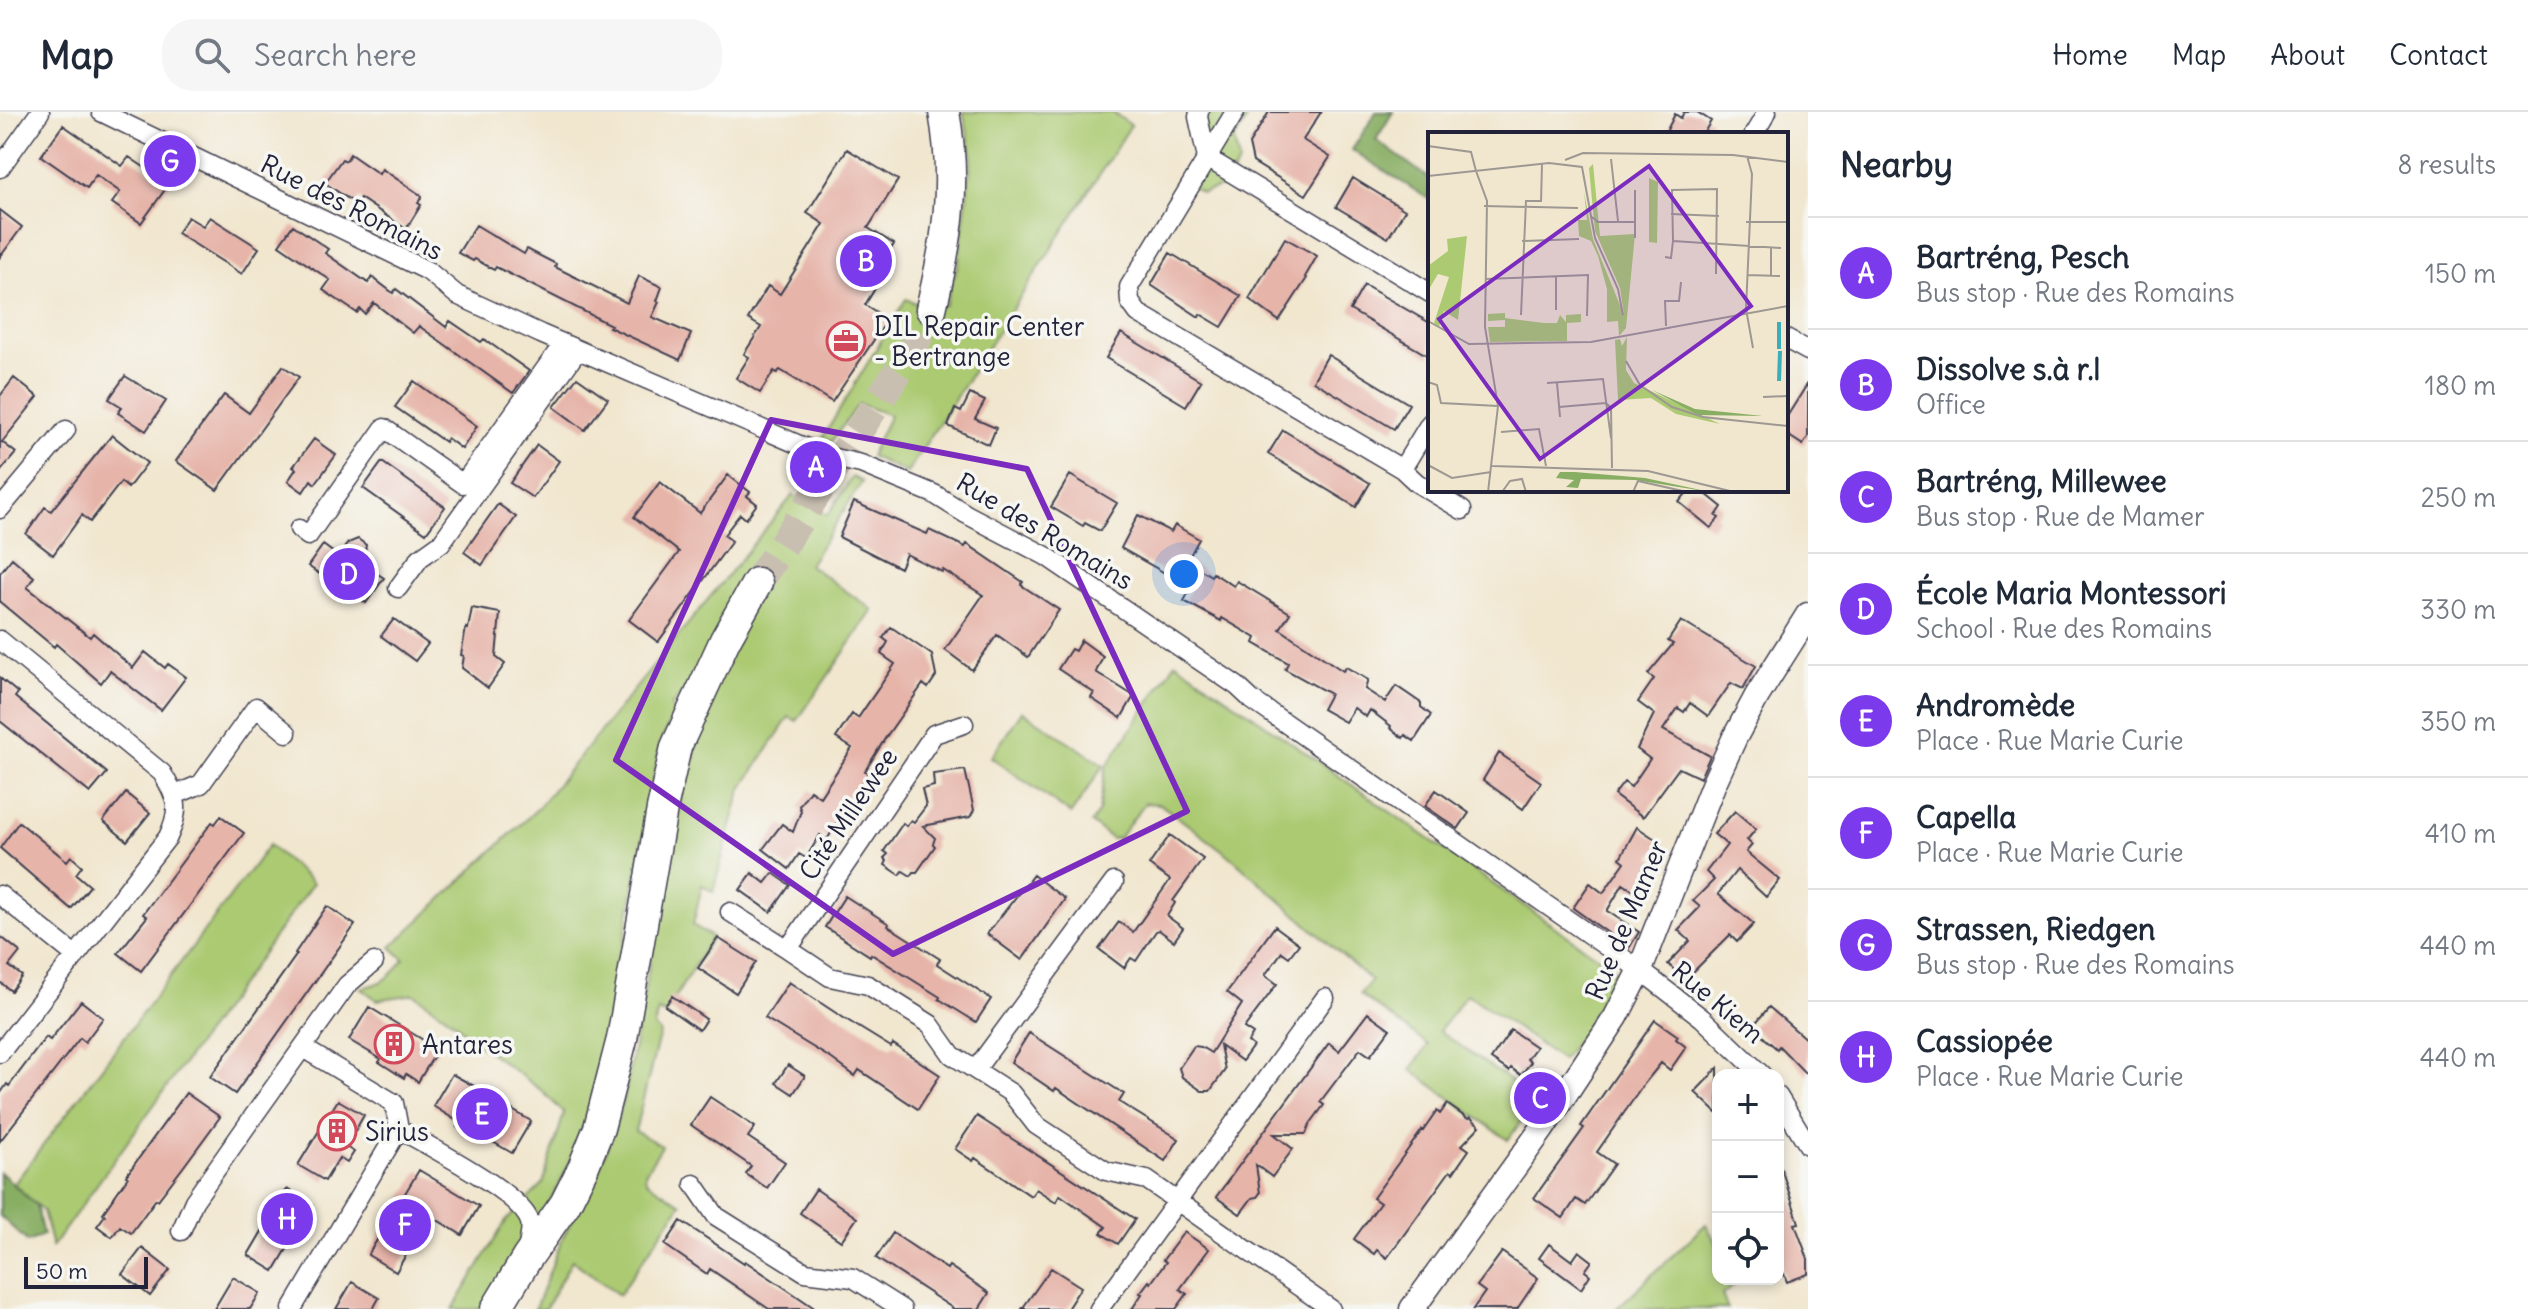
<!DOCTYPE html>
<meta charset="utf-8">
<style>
body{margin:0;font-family:Delius,sans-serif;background:#f6f6f7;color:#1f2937}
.controls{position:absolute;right:24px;bottom:24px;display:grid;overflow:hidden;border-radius:16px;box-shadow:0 4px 12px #0003}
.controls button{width:72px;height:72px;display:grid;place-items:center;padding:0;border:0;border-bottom:2px solid #e0e1e3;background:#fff;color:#1f2937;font:40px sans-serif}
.scale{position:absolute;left:24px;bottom:20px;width:124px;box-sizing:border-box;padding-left:8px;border:4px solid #22223b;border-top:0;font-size:22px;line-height:28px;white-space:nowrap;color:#22223b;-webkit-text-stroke:6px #f6f6f2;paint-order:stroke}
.you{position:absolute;left:1184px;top:462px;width:28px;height:28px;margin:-20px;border:6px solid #fff;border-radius:50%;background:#1a73e8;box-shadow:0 0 0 12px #1a73e833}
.badge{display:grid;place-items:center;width:52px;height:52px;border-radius:50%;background:#7c3aed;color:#fff;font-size:26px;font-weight:700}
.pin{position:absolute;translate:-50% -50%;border:4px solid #fff;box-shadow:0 2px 8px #0006}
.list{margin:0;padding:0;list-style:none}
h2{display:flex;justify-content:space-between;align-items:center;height:104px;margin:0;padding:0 32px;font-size:34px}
h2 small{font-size:26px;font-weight:400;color:#747a83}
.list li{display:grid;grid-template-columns:52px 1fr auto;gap:24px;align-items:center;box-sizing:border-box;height:112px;padding:0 32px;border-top:2px solid #e0e1e3}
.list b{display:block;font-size:30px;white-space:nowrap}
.list p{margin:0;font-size:26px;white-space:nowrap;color:#747a83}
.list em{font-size:26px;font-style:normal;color:#747a83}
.icon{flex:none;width:44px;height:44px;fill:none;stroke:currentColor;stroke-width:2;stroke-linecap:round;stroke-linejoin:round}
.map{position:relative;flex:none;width:1808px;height:1197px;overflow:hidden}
header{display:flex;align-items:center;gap:48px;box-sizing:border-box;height:112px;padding:0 40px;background:#fff;border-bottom:2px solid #e0e1e3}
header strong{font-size:38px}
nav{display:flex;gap:44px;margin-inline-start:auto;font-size:28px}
.search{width:560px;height:72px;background:#f6f6f7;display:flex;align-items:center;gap:20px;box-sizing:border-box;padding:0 28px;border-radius:32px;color:#747a83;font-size:30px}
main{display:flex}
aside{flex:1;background:#fff}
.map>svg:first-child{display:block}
.green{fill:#abca72;stroke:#667656;stroke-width:2}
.forest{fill:#88ae64;stroke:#556850;stroke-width:2}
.building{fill:#e6b4a9}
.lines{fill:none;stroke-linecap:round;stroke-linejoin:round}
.primary-tunnel{stroke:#c8bfb1;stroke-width:30;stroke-dasharray:30 15;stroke-linecap:butt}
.minor-casing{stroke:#413f51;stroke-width:21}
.tertiary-casing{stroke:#413f51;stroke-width:27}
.primary-casing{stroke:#413f51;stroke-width:33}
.minor{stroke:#fff;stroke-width:18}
.tertiary{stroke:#fff;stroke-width:24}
.primary{stroke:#fff;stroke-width:30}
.marked{fill:none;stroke:#7b2cbf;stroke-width:6;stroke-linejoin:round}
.labels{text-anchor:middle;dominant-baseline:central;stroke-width:7;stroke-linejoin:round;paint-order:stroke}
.street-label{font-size:26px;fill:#22223b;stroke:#f6f6f2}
.poi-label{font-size:26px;fill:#22223b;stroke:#f6f6f2;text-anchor:start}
.inset-river{fill:none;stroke:#3dadb9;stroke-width:4}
.inset-road{fill:none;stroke:#9e9893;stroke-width:2}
.view{fill:#7b2cbf;fill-opacity:0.15;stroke:#7b2cbf;stroke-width:4}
.inset-edge{fill:none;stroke:#22223b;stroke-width:4}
</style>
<header>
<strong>Map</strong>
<div class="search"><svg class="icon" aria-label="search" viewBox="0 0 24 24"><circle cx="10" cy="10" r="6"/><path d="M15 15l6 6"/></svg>Search here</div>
<nav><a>Home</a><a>Map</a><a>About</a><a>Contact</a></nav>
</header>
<main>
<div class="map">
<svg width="1808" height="1197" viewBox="0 0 1808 1197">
<rect width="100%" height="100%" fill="#f6f6f2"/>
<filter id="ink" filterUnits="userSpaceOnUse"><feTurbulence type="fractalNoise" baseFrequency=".0125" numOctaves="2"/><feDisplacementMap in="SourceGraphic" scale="16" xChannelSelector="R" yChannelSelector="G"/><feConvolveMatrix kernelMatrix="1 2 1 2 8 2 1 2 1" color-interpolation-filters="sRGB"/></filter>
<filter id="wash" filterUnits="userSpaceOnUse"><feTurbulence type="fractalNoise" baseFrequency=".006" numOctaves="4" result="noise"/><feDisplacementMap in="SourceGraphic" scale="32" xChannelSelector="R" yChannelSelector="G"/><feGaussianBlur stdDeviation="1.8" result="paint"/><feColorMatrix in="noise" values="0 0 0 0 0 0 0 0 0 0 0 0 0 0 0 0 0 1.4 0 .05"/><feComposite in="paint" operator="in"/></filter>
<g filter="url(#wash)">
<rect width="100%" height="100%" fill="#f1e6ce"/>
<path class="green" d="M963 0H1112L1131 13 907 361 870 344 890 303 859 292 831 330 822 327 906 187 930 197 945 193 959 149 972 42Z
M1191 0H1251L1234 28 1239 50 1225 74 1202 81 1190 74 1207 46Z
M852 365 862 370 809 453 873 498 797 609 789 605 741 678 713 780 702 773 693 813 712 825 665 902 658 899 654 915 660 920 635 1019 662 1034 645 1061 646 1069 681 1092 619 1183 572 1148 545 1197H535L563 1125 597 1061 613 1021 626 976 690 638 699 612 707 614 713 584 689 573 671 595 675 599 660 631 607 925 586 1011 570 1051 553 1084 482 1197H453L506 1109 543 1072 564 1001 542 979 470 926 456 911 414 882 377 888 361 876C385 871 390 866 404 847L391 835 537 697 793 383 828 403Z
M1176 550 1612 855 1619 865 1618 878 1591 920 1581 923 1562 948 1467 882 1439 919 1536 987 1508 1028 1411 958 1428 933 1360 882 1371 869 1230 744 1160 692 1145 691 1119 726 1112 727 1091 711 1099 699 1106 655Z
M1022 599 1104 653 1071 702 991 645Z
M269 733 313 771 52 1135 43 1099 14 1072Z
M1706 1112 1718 1135V1167H1735L1737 1171 1722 1183 1728 1197H1616Z"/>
<path class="forest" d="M1376 0H1393L1376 28 1430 67V88L1352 38Z
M0 1060 36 1093 43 1123 28 1130 0 1104Z"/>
<g id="blocks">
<path class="building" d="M1269 0H1321L1303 28 1330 45 1306 83 1253 50 1249 32Z
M1684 0H1697L1711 9 1703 22H1665L1675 2 1681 6Z
M63 13 122 54 129 45 169 72 141 111 112 91 120 80 96 63 87 76 41 44Z
M847 37 898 68 868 116 894 132 873 166 879 170 865 193 888 207 832 290 780 258 777 261 774 259 760 281 736 266 749 245 744 242 761 215 748 207 768 174 780 182 824 112 807 101Z
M350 42 379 62 382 57 422 84 418 91 421 93 406 117 360 86 356 92 325 71 342 47 346 49Z
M1353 66 1405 98 1388 126 1336 95Z
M0 98 22 115 0 145Z
M188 105 203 114 210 105 259 136 242 162 177 121Z
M293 113 328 137 325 141 368 171 372 165 393 181 396 177 446 215 450 209 481 230 484 227 529 259 513 281 419 214 413 221 374 191 365 202 360 197 357 201 323 178 330 168 279 133Z
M476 113 524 142 527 137 556 152 555 155 627 191 639 164 662 175 657 189 659 190 652 205 691 222 680 248 609 215 611 213 496 155 494 158 475 147 473 149 458 141Z
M1285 126 1317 144 1305 165 1307 166 1279 209 1249 187Z
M1170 141 1241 184 1222 215 1200 202 1199 205 1151 173Z
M1364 173 1430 211V245L1350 198Z
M1121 221 1201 269 1186 294 1106 246Z
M1328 243 1409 292 1394 317 1313 269Z
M283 254 299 265 217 378 176 349 224 283 249 301Z
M125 264 166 289 146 319 118 301 122 295 109 287Z
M577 265 608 287 585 318 554 295Z
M14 266 38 285 2 330 16 341 0 360V284Z
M414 269 477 314 462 337 447 326 445 330 395 295Z
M1808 271V325L1803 333 1786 322V306Z
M970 282 985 289 975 307 996 316 989 333 948 314 955 297 961 300Z
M1283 318 1370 371 1356 395 1268 342Z
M112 323 147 351 128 376 121 370 90 410 82 403 53 443 26 422 45 395 51 399Z
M314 327 336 343 315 372 311 368 303 380 288 369 296 357 293 355Z
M537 333 559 349 533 386 510 371Z
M382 350 445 395 426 421 363 376Z
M728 363 750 380 747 384 757 392 746 407 740 402 724 423 732 429 658 530 629 508 679 440 634 405 660 370 700 401Z
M1070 363 1117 391 1100 419 1085 411 1083 414 1051 395Z
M1689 378H1701L1722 395 1716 404 1719 406 1711 416 1679 390Z
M854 390 927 422 929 418 965 435 967 432 1023 470 1021 473 1059 498 1028 545 997 523 972 558 945 538 983 483 943 458 942 460 906 442 900 456 839 425Z
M498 392 516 405 482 453 464 440Z
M1138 403 1171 420 1175 413 1199 427 1187 449 1211 464 1213 461 1234 474 1237 469 1290 501 1280 517 1343 559 1346 555 1368 568 1365 577 1385 590 1396 574 1421 591V595L1431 603 1414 629 1405 623 1403 626 1390 616 1391 614 1370 598 1366 605 1354 596 1345 610 1322 597 1330 582 1285 557 1288 551 1254 531 1256 526 1222 506 1221 509 1184 489 1191 476 1121 436Z
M358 427 366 433 364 446 370 451 367 455 384 466 366 491 332 466 330 469 308 454 323 433 338 444 348 431Z
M12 446 34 465 27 475 90 525 93 521 133 556 145 540 165 556 168 552 186 565 161 598 110 559 101 571 56 532 54 535 0 490V461Z
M472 496 500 501 496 545 505 552 488 576 462 556 464 544 461 543 466 516 468 517Z
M394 507 428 532 415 549 381 524Z
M1681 509 1756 554 1743 577 1731 571 1708 604 1690 591 1684 600 1678 596 1663 618 1710 644 1700 666 1679 656 1643 705 1614 683 1624 670 1631 675 1650 647 1637 637 1654 602 1638 590 1654 567 1648 562 1673 532 1668 529Z
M891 515 932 543 936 564 928 576 923 572 886 625 865 659 868 661 849 689 827 728 820 723 806 746 799 742 789 757 763 737 782 712 793 720 801 699 799 694 810 678 820 685 852 636 836 626 852 602 858 606 895 552 881 542 888 530 883 526Z
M1081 528 1103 544 1096 560 1134 584 1121 606 1091 586 1094 581 1058 557 1071 537 1075 539Z
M0 566 18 581 15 585 107 661 90 681 0 609Z
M1499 641 1541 670 1523 697 1483 668Z
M965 658 974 698 970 705 923 714 935 726 933 732 935 734 917 760H914L911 764 903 759 900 763 885 753 887 749 884 746 888 742 884 739 903 711 906 714 911 708 914 710 926 694 922 677 934 674 933 662Z
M1436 678 1469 701 1458 717 1425 694Z
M126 681 150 701 127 729 103 709Z
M1735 699 1756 717 1747 728 1752 733 1746 740 1780 768 1766 785 1737 758 1718 782 1754 812 1737 830 1730 823 1685 868 1668 852 1690 829 1678 818 1700 795 1693 789 1714 768 1706 760 1727 733 1714 722Z
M221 704 244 721 141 859 118 841 147 805 143 802 212 710 215 712Z
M19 710 67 749 71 744 82 754 76 762 90 774 71 797 0 736Z
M1637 715 1661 731 1651 745 1656 749 1637 781 1623 772 1607 799 1639 820 1629 836 1573 796 1590 771 1603 781 1625 750 1620 746Z
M1170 723 1203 747 1173 789 1175 791 1167 804 1183 816 1174 829 1159 818 1156 819 1136 849 1131 846 1124 856 1099 837 1119 810 1133 820 1170 768 1149 753Z
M752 761 765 771 773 761 790 773 771 800 740 778Z
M1033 763 1065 787 1022 848 987 822Z
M845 784 889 812 888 814 940 847 937 852 991 887 976 910 939 887 940 885 871 842 870 844 825 815Z
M327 794 355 813 235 982 210 965 297 842 295 841Z
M1275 814 1299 832 1289 845 1282 840 1265 863 1277 872 1244 916 1253 922 1248 930 1253 934 1242 949 1220 933 1225 958 1210 979H1202L1182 965 1179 956 1194 934 1201 935 1211 941 1242 892 1227 880Z
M0 824 20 840 9 854 22 864 11 879 0 870Z
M718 826 756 850 736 881 698 856Z
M789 870 839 903 891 935 893 932 940 963 918 997 859 958 855 964 832 947 765 906Z
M672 884 706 907 699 918 665 894Z
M81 889 103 906 85 930 80 926 0 1029V982L7 972 9 974 46 925 50 928Z
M369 895 438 937 418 970 406 962 404 966 379 950 381 947 349 928Z
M1769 895 1808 929V964L1779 934 1777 937 1752 915Z
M1368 901 1390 917 1370 944 1360 937 1320 990 1324 993 1310 1012 1306 1022H1274L1293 1037 1272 1065 1256 1053 1260 1081 1257 1085 1252 1086 1240 1102 1216 1085 1329 931 1339 939Z
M1655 908 1678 924 1676 927 1686 935 1670 958 1661 951 1644 972 1597 1040 1614 1052 1585 1093 1576 1087 1563 1106 1534 1086 1584 1016 1581 1014Z
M1511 918 1536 935 1527 947 1531 950 1521 963 1511 956 1509 959 1491 947Z
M1029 921 1124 982 1119 990 1179 1027 1165 1049 1056 976 1054 979 1011 950Z
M788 953 805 964 793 982 776 971Z
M1718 956V1002L1695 980Z
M452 962 505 991 504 993 531 1009 512 1041 484 1025 482 1030 457 1015 460 1011 433 994Z
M186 981 220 1005 184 1054 158 1088 156 1087 131 1121 120 1114 112 1125 97 1114 105 1103 103 1101 128 1065 126 1064Z
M710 985 755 1015 748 1025 785 1050 767 1076 746 1062 751 1054 691 1013Z
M338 988 364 1003 346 1035 354 1040 347 1051 339 1046 325 1069 298 1053Z
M1447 992 1468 1007 1470 1005 1480 1014 1462 1033 1469 1038 1453 1061 1450 1059 1387 1146 1377 1138 1374 1142 1354 1127 1380 1091 1373 1086 1422 1018 1423 1019 1437 999 1440 1002Z
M977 1004 1135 1107 1118 1132 1101 1121 1106 1115 1060 1083 1056 1090 1036 1077 1031 1084 975 1046 973 1049 955 1037Z
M1778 1056H1781L1799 1111 1795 1112 1808 1147V1162L1787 1170 1778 1146Z
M419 1058 479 1094 462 1123 429 1103 396 1160 368 1143Z
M287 1077 313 1093 274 1159 248 1143Z
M816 1077 857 1106 841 1129 800 1101Z
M681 1109 744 1151 745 1149 816 1197H769L710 1157 707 1162 665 1133Z
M1184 1120 1209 1137 1180 1177 1187 1182 1176 1197H1132L1142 1182 1140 1181 1149 1169 1151 1171 1166 1150 1163 1148Z
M893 1121 947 1157 949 1154 989 1181 979 1197H954L876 1146Z
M1549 1132 1572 1149 1579 1139 1592 1149 1585 1159 1590 1163 1581 1177 1539 1146Z
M142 1136 170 1158 150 1184 122 1162Z
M1502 1140 1538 1166 1517 1197H1473L1485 1180 1477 1174Z
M1051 1156 1081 1175 1067 1197H1022Z
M233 1165 260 1181 250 1197H214Z
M352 1170 379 1186 373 1197H336Z"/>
</g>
</g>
<g filter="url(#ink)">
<use href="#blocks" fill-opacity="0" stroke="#413f51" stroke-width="2"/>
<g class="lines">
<path class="primary-tunnel" d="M757 471 911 240 931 197"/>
<g class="minor-casing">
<path id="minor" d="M101 0 428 159 457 183 541 222 825 344 861 352 934 382 966 402 1046 444 1237 574 1252 588 1640 858 1702 906 1762 963
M1199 0 1198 5 1207 46
M1235 0 1129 175 1130 190 1138 201 1402 357 1417 371 1462 398
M1754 22 1767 0
M1207 46 1430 181
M0 56 40 0
M1786 227 1808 239
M1402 357 1430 311
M0 397 66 318
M299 417 308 424 384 316 463 372 563 232
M398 476 420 446 441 431 578 238
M0 528 162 661C178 687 181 697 168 725L0 941
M964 612 934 622 788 837 830 865 868 873 930 912 952 943 1011 981 1036 1013 1106 1059 1147 1068 1331 1197
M175 683 201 672 256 595 287 621
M0 783 76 844
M730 800 788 837
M976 957 1114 770
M1778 984 1808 1033
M399 1017C428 1034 521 1081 530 1110 532 1118 528 1132 527 1140
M694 1072 716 1104 805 1160 853 1166 902 1197
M181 1119 194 1089 250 1009 347 873 374 850
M292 1197 399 1017 394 991 303 936
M1099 1197 1325 886"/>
</g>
<g class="tertiary-casing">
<path id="tertiary" d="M1412 1197 1542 1017 1616 905 1640 858 1713 673 1735 625 1757 584 1808 503"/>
</g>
<g class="primary-casing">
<path id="primary" d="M931 197C948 127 957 72 944 0
M496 1197 527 1146 565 1092 583 1056 599 1016 622 927 662 697 676 635 725 528 757 471"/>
</g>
<use href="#minor" class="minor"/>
<use href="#tertiary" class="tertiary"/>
<use href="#primary" class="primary"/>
</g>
</g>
<path class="marked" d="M771 308 1027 357 1187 699 893 842 616 648Z"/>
<defs>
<g id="office-ring" transform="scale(2)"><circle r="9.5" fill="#f6f6f2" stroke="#d1495b" stroke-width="1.5"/><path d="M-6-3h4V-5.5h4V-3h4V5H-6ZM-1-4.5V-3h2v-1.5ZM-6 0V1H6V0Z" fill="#d1495b"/></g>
<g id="building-ring" transform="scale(2)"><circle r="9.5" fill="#f6f6f2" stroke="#d1495b" stroke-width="1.5"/><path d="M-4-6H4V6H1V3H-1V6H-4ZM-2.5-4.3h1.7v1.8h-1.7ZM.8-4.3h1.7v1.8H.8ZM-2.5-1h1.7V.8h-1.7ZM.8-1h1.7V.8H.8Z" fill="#d1495b"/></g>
</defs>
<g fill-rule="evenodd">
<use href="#office-ring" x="846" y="229"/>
<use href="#building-ring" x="394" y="932"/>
<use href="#building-ring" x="337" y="1019"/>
</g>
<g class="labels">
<g class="street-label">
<text transform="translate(352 95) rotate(27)">Rue des Romains</text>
<text transform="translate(1045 419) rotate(31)">Rue des Romains</text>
<text transform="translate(848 702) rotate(-56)">Cité Millewee</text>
<text transform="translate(1626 808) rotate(-67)">Rue de Mamer</text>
<text transform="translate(1718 890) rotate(40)">Rue Kiem</text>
</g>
<g class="poi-label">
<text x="874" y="214">DIL Repair Center<tspan x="874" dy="30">- Bertrange</tspan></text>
<text x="422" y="932">Antares</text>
<text x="365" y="1019">Sirius</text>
</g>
</g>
<g transform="translate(1428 20)">
<rect width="360" height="360" fill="#f1e6ce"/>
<path d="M165 32 172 104 207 102 198 196 191 204 190 189 179 190V157L170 124 163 109 151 104 150 88H159L156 60 165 107 196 183 192 156 167 99 161 36ZM221 46 230 50 229 111 221 110ZM39 104 30 188 16 179 11 195 6 191 21 145 10 142 0 159V134L20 119 19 107ZM77 181V186L116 191H129L132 183 138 190V183L153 182V190L139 191V209L62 210 60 195H77V188L60 189V182ZM199 205 198 238 206 251 292 292 248 282 223 266 190 268 187 208 192 207 194 214Z" fill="#abca72"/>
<path d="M224 258 267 277 335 284 270 283ZM147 340 217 346 282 360 207 348 153 347 150 356 138 355 146 348 128 346 132 340Z" fill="#88ae64"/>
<path class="inset-river" d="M351 217V190M351 249 352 219"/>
<path class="inset-road" d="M0 14 43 20 48 39M319 24 324 42 318 177 325 216M183 27 190 89M137 28 155 21 305 23 360 30M48 39 59 69 57 195 70 274 60 360M0 44 121 31 154 35 167 106 190 157 195 183M207 58V106M113 70 114 32M56 74 150 76M243 82 291 84M164 85 170 90H208M318 90H360M94 109 151 107M245 109 353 116M237 125 243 126 245 109 244 58 289 57 288 142M319 143 352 144M343 144V116M57 147 160 143 159 184M128 178V145M93 183 98 69H113M0 189 41 212 163 210 360 174M238 194 237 169H251L253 150M198 229 212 253 244 275 275 285 360 294M0 250 9 253 13 271 70 274M119 251 175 247 183 306M129 251 132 285M335 265 360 264M178 271 183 276 184 336M131 275 178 271M73 300 111 297 118 334M0 333 24 346 63 340M64 334 220 339 306 360M74 360 82 349 94 347 98 360M205 360 210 349 259 360"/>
<path class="view" d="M221 34 323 174 112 327 11 187Z"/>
<rect width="360" height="360" class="inset-edge"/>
</g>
</svg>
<div class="controls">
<button>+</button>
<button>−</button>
<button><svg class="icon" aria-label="locate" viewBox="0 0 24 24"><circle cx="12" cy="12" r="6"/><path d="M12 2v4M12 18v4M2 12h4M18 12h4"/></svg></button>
</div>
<div class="scale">50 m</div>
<div class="you"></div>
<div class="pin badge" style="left:816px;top:355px">A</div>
<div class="pin badge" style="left:866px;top:149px">B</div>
<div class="pin badge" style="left:1540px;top:986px">C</div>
<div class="pin badge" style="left:349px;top:462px">D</div>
<div class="pin badge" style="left:482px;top:1002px">E</div>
<div class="pin badge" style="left:405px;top:1113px">F</div>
<div class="pin badge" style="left:170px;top:49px">G</div>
<div class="pin badge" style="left:287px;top:1107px">H</div>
</div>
<aside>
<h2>Nearby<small>8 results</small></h2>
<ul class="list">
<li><span class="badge">A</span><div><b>Bartréng, Pesch</b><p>Bus stop · Rue des Romains</p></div><em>150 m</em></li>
<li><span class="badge">B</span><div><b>Dissolve s.à r.l</b><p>Office</p></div><em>180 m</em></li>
<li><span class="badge">C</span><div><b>Bartréng, Millewee</b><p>Bus stop · Rue de Mamer</p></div><em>250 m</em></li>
<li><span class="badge">D</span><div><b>École Maria Montessori</b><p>School · Rue des Romains</p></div><em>330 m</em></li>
<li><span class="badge">E</span><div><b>Andromède</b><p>Place · Rue Marie Curie</p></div><em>350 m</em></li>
<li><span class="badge">F</span><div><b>Capella</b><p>Place · Rue Marie Curie</p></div><em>410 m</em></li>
<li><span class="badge">G</span><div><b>Strassen, Riedgen</b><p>Bus stop · Rue des Romains</p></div><em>440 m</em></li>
<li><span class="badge">H</span><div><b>Cassiopée</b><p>Place · Rue Marie Curie</p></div><em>440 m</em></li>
</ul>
</aside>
</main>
